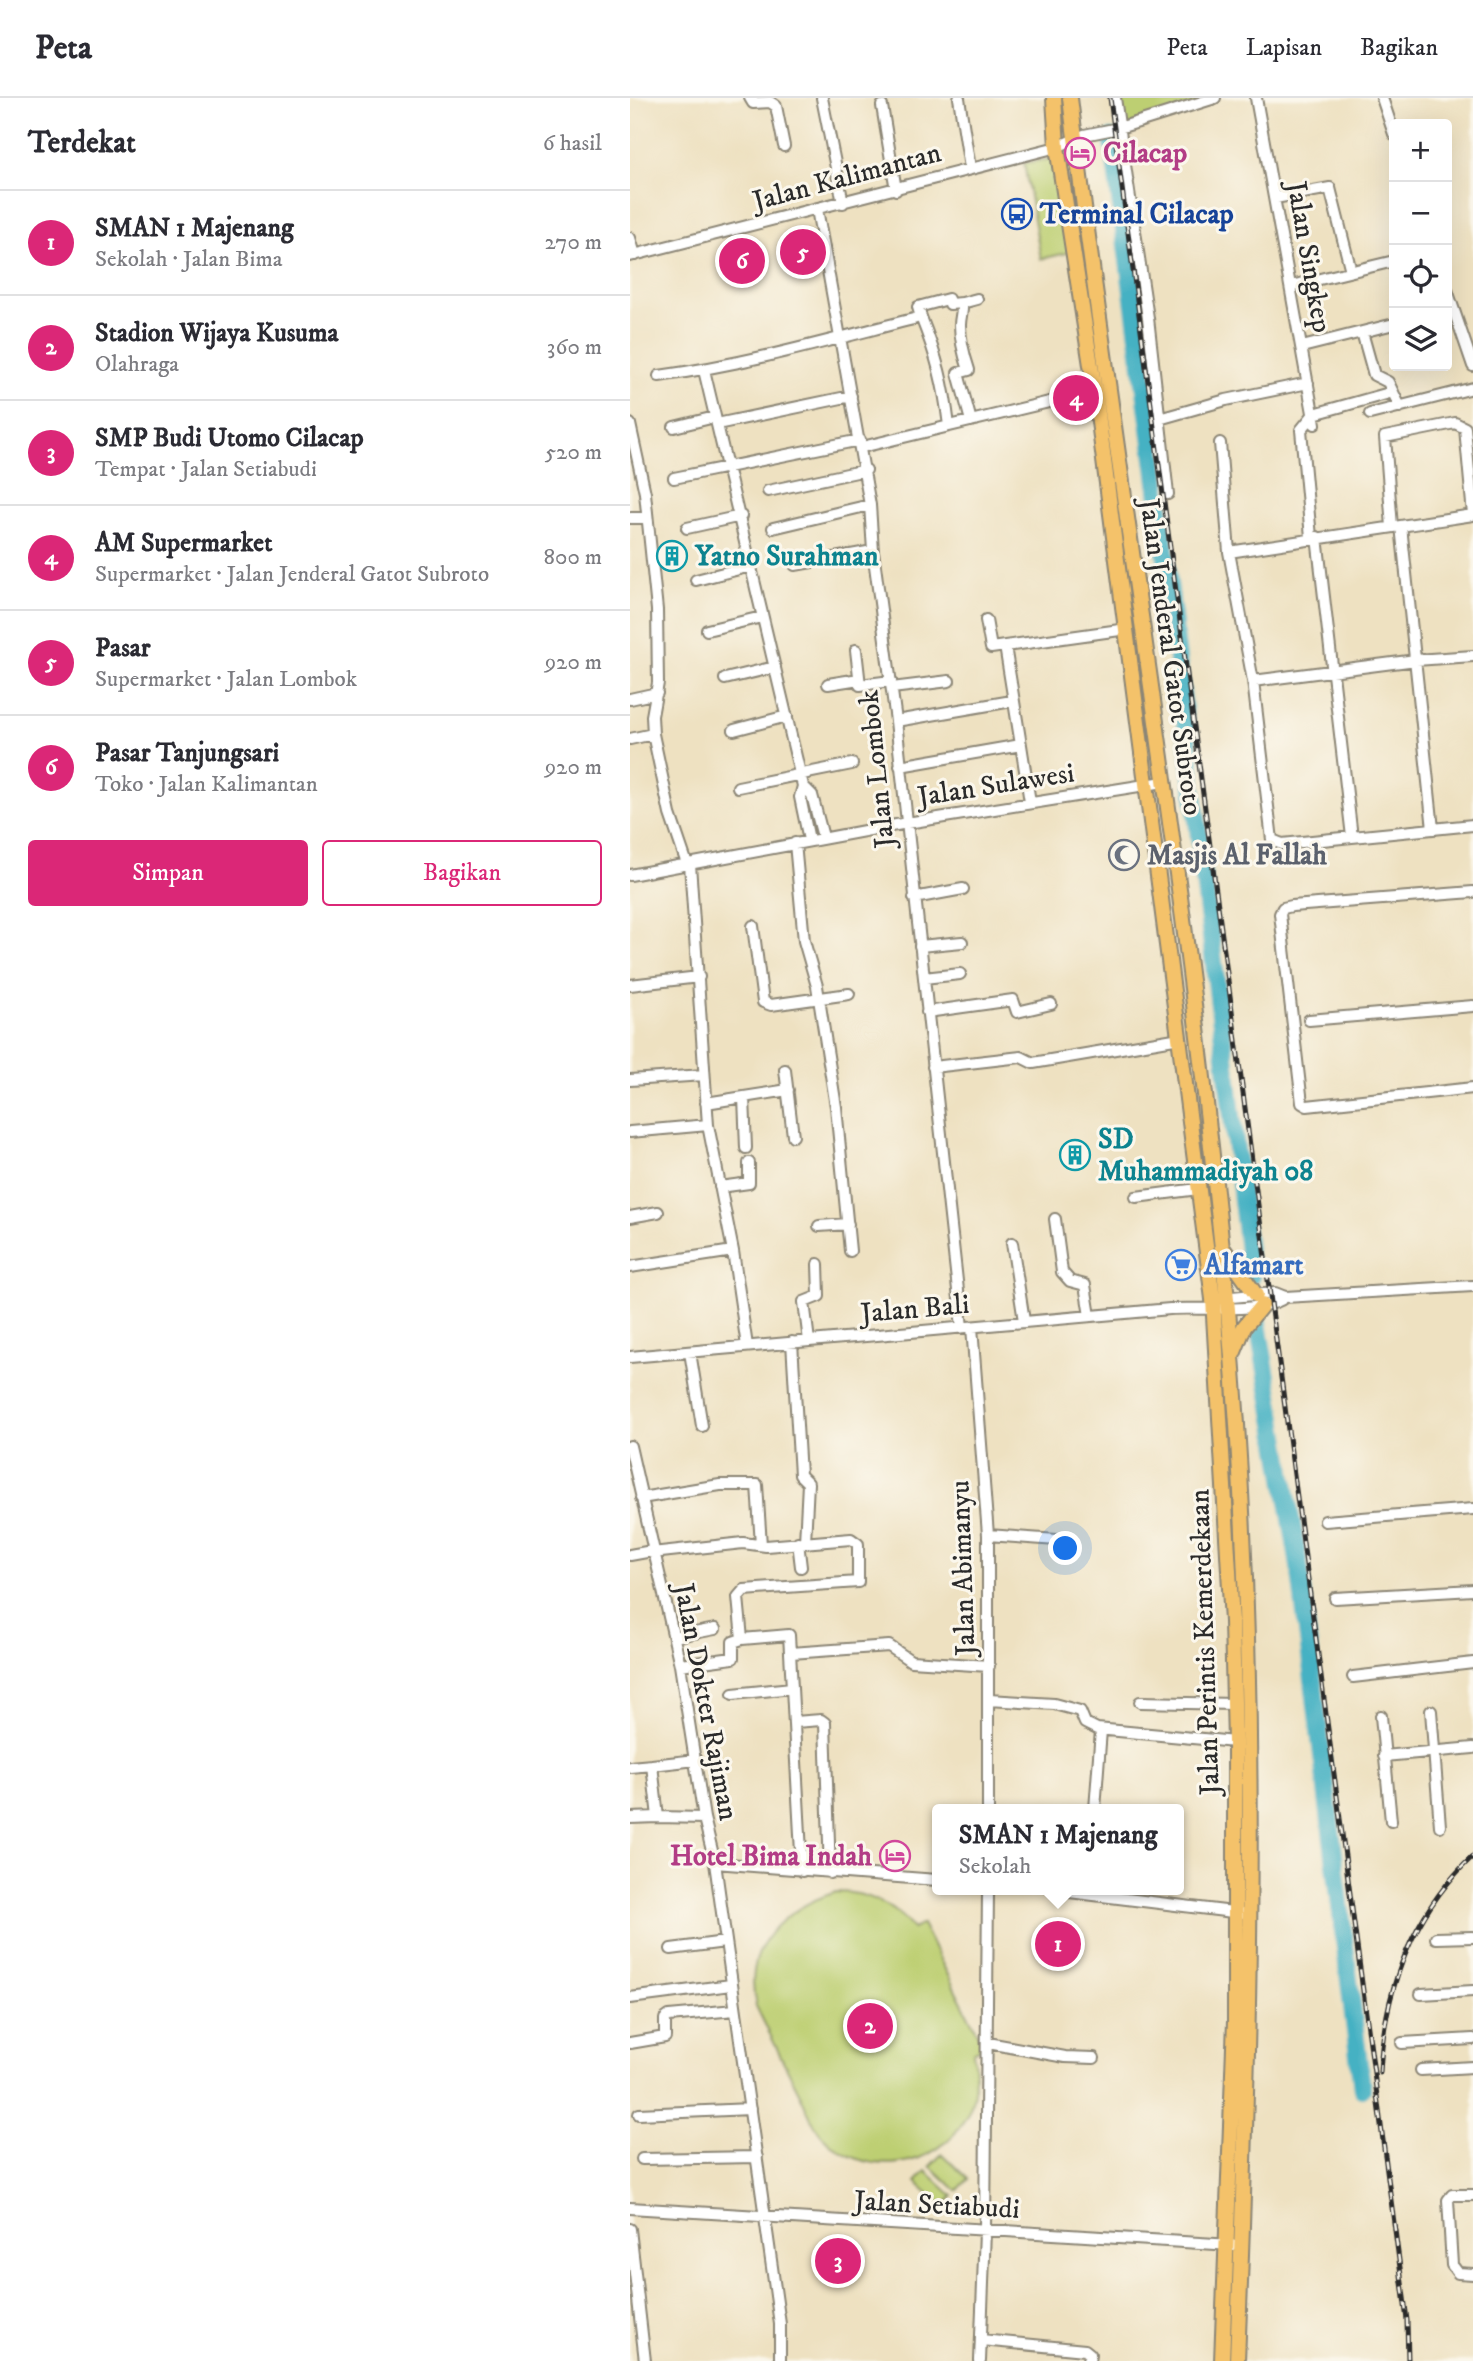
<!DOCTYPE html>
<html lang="id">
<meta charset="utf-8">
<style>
body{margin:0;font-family:"IM FELL DW Pica",serif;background:#f7f7f7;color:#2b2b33}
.controls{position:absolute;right:21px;top:21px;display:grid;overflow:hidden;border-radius:7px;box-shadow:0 7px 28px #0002}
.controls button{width:63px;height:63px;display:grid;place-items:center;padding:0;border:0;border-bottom:2px solid #e1e1e2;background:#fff;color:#2b2b33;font:35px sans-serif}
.you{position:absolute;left:436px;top:1451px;width:24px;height:24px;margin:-18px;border:5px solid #fff;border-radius:50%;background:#1a73e8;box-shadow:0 0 0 10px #1a73e833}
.badge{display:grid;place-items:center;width:46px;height:46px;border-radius:50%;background:#db2777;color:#fff;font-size:23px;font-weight:700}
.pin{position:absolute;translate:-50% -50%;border:4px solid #fff;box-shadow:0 2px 7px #0006}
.popup{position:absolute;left:302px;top:1706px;width:252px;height:91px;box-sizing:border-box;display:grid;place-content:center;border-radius:7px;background:#fff;filter:drop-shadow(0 2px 5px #0005);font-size:23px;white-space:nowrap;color:#7c7c81}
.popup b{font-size:26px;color:#2b2b33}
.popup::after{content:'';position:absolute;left:50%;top:100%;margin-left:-14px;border:14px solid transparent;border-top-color:#fff}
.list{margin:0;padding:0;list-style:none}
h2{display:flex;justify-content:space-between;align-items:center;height:91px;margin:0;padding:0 28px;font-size:30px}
h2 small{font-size:23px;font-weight:400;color:#7c7c81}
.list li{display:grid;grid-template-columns:46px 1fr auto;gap:21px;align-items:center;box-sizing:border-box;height:105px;padding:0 28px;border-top:2px solid #e1e1e2}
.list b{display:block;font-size:26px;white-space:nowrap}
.list p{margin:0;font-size:23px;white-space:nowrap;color:#7c7c81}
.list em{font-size:23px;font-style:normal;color:#7c7c81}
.actions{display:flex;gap:14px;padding:21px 28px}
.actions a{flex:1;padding:16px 0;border:2px solid #db2777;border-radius:7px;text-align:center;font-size:24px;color:#db2777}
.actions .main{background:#db2777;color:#fff}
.icon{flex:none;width:38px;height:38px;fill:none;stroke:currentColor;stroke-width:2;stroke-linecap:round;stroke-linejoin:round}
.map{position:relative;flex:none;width:843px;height:2263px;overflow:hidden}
header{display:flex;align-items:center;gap:42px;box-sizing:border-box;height:98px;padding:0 35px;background:#fff;border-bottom:2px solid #e1e1e2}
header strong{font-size:33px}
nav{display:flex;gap:38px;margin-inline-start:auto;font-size:24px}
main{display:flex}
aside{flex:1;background:#fff}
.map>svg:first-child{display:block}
.green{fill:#bdcf72;stroke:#747d4e;stroke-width:2}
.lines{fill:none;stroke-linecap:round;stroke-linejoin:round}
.river{stroke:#45b1c3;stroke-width:18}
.minor-casing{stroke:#8c8676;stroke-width:14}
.major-casing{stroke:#8c8676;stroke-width:18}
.minor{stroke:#fff;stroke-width:10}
.major{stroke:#f4c26a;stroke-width:14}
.rail-casing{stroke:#2b2b2b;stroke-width:5}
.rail{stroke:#fbf7ec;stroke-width:2.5;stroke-dasharray:8;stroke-linecap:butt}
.labels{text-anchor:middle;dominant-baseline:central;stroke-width:6;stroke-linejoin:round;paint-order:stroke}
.hotel-label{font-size:28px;font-weight:bold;fill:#b23c85;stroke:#fbf7ec;text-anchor:start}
.street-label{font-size:28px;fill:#2b2b2b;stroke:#fbf7ec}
.transit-label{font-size:28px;font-weight:bold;fill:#164399;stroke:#fbf7ec;text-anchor:start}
.culture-label{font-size:28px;font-weight:bold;fill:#0d838f;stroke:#fbf7ec;text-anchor:start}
.worship-label{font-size:28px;font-weight:bold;fill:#5b616d;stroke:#fbf7ec;text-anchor:start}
.shop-label{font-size:28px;font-weight:bold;fill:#366cbe;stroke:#fbf7ec;text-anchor:start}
</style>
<header>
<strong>Peta</strong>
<nav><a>Peta</a><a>Lapisan</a><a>Bagikan</a></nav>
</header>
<main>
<aside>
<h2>Terdekat<small>6 hasil</small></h2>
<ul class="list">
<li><span class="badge">1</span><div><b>SMAN 1 Majenang</b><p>Sekolah · Jalan Bima</p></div><em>270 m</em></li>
<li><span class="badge">2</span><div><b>Stadion Wijaya Kusuma</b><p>Olahraga</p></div><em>360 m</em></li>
<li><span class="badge">3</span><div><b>SMP Budi Utomo Cilacap</b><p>Tempat · Jalan Setiabudi</p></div><em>520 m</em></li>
<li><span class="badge">4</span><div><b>AM Supermarket</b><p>Supermarket · Jalan Jenderal Gatot Subroto</p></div><em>800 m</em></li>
<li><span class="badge">5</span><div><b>Pasar</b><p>Supermarket · Jalan Lombok</p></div><em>920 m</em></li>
<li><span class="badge">6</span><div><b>Pasar Tanjungsari</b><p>Toko · Jalan Kalimantan</p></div><em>920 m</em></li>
</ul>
<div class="actions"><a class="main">Simpan</a><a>Bagikan</a></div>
</aside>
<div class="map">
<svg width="843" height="2263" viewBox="0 0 843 2263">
<rect width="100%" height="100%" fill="#fbf7ec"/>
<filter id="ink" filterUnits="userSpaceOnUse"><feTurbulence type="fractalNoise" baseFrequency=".0143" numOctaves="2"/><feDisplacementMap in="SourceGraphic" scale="14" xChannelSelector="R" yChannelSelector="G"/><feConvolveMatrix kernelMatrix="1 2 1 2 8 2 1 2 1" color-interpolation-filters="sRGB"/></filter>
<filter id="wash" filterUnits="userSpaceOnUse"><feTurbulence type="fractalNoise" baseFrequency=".00686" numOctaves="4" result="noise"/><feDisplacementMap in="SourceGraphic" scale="28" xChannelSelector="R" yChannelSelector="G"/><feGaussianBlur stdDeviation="1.57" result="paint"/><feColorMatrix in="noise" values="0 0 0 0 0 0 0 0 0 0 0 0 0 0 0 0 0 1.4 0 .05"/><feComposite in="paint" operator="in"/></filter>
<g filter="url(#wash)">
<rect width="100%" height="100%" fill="#eee1c1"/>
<path class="green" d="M491 0H585L494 29Z
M427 60 441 154 411 161 394 65Z
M206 1794C238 1794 263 1805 283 1831L292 1826 354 1948 343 1954C346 1975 347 1998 337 2017 309 2073 233 2082 192 2038 183 2028 177 2012 172 2000 156 1969 141 1939 126 1908 112 1848 153 1811 206 1794Z
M312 2056 338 2081 327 2093 300 2068Z
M296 2073 323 2098 314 2108 286 2084Z"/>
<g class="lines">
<path class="river" d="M482 40 526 376 621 1178
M626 1214 670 1474 732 1991"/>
</g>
</g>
<g filter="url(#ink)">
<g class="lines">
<g class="minor-casing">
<path id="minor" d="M120 0 123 5 140 4 146 8 154 48
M192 0 213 105
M329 0 340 70
M485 0 518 220 538 396
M626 0 685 326
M752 0 764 36
M252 8 266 92
M645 100 700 90 721 173
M187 111 240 407 243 453 266 623 332 1229
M0 140 5 157
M0 158 427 49 454 37 489 30 585 0
M661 188 764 163
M817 192 843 268
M291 219 288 209 318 201 320 206 332 205
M732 234 744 277 758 284 770 309
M672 249 764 226
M74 272 173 688
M29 278C118 266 204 241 291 219 307 259 314 286 319 328
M684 316 763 294
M740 316 843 290
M529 321 596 302 678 285
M341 323 328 275 339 272C334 257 330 242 330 227 330 219 333 213 332 205L347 201
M0 326 15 395 27 512 28 585 22 618 23 636 40 716 57 766
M87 326 221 298
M44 329 85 319
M590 345 599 454
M232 349 465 293
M44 380 230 342
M138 393 236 372
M843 417 599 454 623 583 786 562 843 558
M0 420H17
M771 428 803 731
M762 429 755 339 825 325 835 330 843 417
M57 430 111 418
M143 430 240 407
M681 439 671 332 684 316
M687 439 722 739 843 727
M165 467 243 453
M66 482 121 468
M77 532 132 519
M375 548 497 531
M226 552 230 587 261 583
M95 581 145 569
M623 583 642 742 652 746 722 739
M198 586 229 581
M262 590 319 583
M0 601 27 595
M266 623 382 603
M104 632 157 618
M0 641 23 636
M391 647 400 704
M270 668 391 647 375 548 361 550 356 522
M108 689 222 666
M179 742 170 699 173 688 182 697 193 739
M165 745 174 843 187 888 206 1009 220 1153
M60 766 78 1027 103 1153 117 1248
M0 777 277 725 534 684
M843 794 662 808 653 810 650 816 672 1005 677 1008 843 990
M284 800 333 791
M123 828 133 904 141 907 219 896
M290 848 332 844
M294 880 330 876
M0 887 69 879
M297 914 383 902 387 914 421 906
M679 922 843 908
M303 969 391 959 403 965 550 940
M155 972 163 1038
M0 982 74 977
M114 999 116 1050
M76 1005 158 992
M0 1034 78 1027
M90 1089 119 1085V1065
M506 1099 568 1091
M0 1119 28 1114
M425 1121 432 1174 440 1183 455 1187 460 1218
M189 1128 218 1126
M382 1145 394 1223
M0 1169 103 1153
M591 1200 645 1195 655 1199
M342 1229 358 1437V1711
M179 1243 174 1204 189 1198 188 1166
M162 1244 170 1377 178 1385 175 1444
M60 1254 72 1328
M0 1259C180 1242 360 1226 540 1211 567 1209 634 1216 655 1199L843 1188
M0 1348 50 1567 74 1720 85 1765 150 2226V2263
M11 1400 90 1387H127L131 1447
M695 1423 843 1411
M358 1437 441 1443
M168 1444 171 1469
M22 1455 113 1445 136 1448 221 1441 228 1446V1484L114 1492 108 1499 112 1541 103 1544V1560L50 1567
M0 1457 22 1453
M705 1500 843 1492
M44 1539 85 1531
M112 1541 159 1537 162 1590
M161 1555 259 1548 281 1563 359 1568
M723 1579 843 1565
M103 1596 162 1590 172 1773
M359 1602 424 1606 450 1613 455 1625 467 1631 605 1644
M510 1604 604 1606
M801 1613 810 1728
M751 1618 761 1723
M165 1624 191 1622 195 1625 200 1775
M754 1658 843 1650
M66 1662 22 1667 28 1719 74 1720
M0 1669 22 1667
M465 1711 471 1632
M0 1720 28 1719
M85 1765 307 1782
M423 1792 611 1815
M806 1840 843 1839
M41 1851 95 1844
M791 1896 843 1893
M0 1900 101 1887
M0 1945 35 1939V1921L39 1918 105 1912
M358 1945 435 1959 464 1960
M772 1945 843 1941
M791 1972 843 1969
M9 2016 120 2011
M12 2061 127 2059
M843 2097H822L818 2102 822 2167 828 2175 843 2176
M0 2110 602 2147
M0 2131 15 2263
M351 2242 455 2252 460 2256 459 2263
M350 2263 355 2133 358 1792"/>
</g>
<g class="major-casing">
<path id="major" d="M424 0 427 49 465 293 583 1201 602 1524 605 1644V1923L592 2263
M440 0C490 404 560 807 598 1212 630 1562 621 1913 607 2263
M594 1152 626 1197
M603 1256 614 1229 632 1207"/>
</g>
<use href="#minor" class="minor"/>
<use href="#major" class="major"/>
<g class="rail-casing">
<path id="rail" d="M480 0 777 2222 778 2263
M750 1975C754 1892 782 1816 843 1758"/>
</g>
<use href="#rail" class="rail"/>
</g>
</g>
<defs>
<g id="hotel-ring" transform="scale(1.575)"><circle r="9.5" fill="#fbf7ec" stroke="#d1479c" stroke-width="1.5"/><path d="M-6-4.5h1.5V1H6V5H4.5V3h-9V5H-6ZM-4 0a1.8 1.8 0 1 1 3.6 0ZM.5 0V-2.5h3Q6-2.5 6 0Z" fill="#d1479c"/></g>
<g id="bus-ring" transform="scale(1.575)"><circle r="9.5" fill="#fbf7ec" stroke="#1a4fb4" stroke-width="1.5"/><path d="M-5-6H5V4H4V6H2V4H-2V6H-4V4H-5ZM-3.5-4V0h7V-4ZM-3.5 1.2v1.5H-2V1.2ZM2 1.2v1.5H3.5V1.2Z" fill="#1a4fb4"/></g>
<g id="building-ring" transform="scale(1.575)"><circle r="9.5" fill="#fbf7ec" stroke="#0f9aa8" stroke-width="1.5"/><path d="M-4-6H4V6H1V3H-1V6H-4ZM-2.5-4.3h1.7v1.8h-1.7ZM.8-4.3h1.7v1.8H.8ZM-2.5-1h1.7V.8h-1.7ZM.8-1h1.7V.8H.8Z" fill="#0f9aa8"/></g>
<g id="mosque-ring" transform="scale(1.575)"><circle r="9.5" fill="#fbf7ec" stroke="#6b7280" stroke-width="1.5"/><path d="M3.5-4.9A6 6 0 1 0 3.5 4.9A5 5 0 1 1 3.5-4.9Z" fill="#6b7280"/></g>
<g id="supermarket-ring" transform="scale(1.575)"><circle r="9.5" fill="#fbf7ec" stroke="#3f7fe0" stroke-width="1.5"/><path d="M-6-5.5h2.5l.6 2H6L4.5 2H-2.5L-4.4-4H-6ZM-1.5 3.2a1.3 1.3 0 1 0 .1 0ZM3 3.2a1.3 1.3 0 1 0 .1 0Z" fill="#3f7fe0"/></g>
</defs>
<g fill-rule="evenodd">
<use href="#hotel-ring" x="450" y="55"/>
<use href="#bus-ring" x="387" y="116"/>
<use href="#building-ring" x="42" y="458"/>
<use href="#mosque-ring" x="494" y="757"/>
<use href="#building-ring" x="445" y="1057"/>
<use href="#supermarket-ring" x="551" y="1167"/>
<use href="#hotel-ring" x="265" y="1758"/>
</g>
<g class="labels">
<g class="hotel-label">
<text x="473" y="55">Cilacap</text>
<text x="242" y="1758" text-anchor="end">Hotel Bima Indah</text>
</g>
<g class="street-label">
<text transform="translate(217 79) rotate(-15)">Jalan Kalimantan</text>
<text transform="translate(679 159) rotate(80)">Jalan Singkep</text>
<text transform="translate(541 559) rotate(82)">Jalan Jenderal Gatot Subroto</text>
<text transform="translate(247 671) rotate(-96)">Jalan Lombok</text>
<text transform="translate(366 687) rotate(-9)">Jalan Sulawesi</text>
<text transform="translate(285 1211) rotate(-5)">Jalan Bali</text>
<text transform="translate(333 1470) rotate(-92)">Jalan Abimanyu</text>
<text transform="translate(575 1544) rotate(-92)">Jalan Perintis Kemerdekaan</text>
<text transform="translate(76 1604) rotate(79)">Jalan Dokter Rajiman</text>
<text transform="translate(307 2107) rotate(3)">Jalan Setiabudi</text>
</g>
<g class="transit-label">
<text x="410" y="116">Terminal Cilacap</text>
</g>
<g class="culture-label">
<text x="65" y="458">Yatno Surahman</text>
<text x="468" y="1041">SD<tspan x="468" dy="32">Muhammadiyah 08</tspan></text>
</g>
<g class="worship-label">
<text x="517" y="757">Masjis Al Fallah</text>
</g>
<g class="shop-label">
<text x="574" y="1167">Alfamart</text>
</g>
</g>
</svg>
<div class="controls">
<button>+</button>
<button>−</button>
<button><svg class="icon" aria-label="locate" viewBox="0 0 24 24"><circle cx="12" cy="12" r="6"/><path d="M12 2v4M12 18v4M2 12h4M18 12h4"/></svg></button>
<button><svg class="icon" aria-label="layers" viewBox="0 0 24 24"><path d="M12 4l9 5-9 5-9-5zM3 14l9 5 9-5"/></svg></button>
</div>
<div class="you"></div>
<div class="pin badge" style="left:428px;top:1846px">1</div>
<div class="popup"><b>SMAN 1 Majenang</b>Sekolah</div>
<div class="pin badge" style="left:240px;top:1928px">2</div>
<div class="pin badge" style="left:208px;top:2163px">3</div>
<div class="pin badge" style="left:446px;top:300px">4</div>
<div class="pin badge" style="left:173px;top:154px">5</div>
<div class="pin badge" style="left:112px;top:163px">6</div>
</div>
</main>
